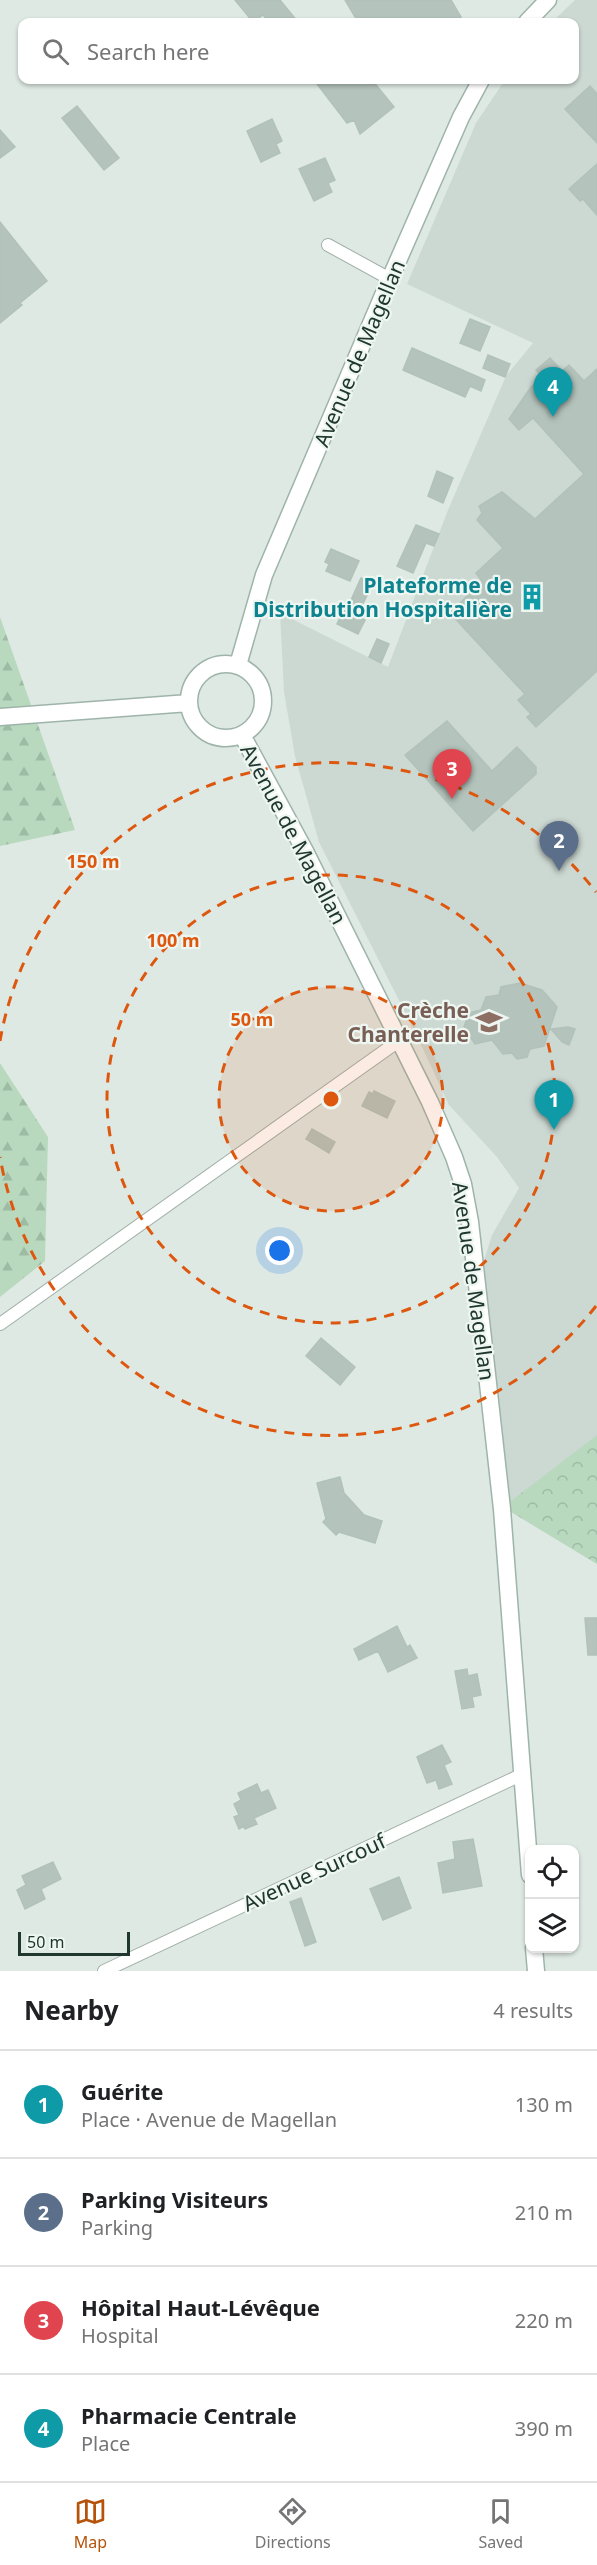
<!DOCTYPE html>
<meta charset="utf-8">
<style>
body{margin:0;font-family:"Noto Sans",sans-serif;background:#f2f2f2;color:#202124}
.controls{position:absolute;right:18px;bottom:18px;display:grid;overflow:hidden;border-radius:12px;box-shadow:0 2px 4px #0004}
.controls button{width:54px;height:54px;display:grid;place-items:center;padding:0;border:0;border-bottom:2px solid #e0e0e0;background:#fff;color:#202124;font:30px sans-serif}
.scale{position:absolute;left:18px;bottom:15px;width:112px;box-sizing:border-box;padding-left:6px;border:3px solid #20372f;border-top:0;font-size:16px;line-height:21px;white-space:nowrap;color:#20372f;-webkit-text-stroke:4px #eef6f1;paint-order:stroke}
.you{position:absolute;left:280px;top:1251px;width:21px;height:21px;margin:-15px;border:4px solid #fff;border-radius:50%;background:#1a73e8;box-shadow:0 0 0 9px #1a73e833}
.badge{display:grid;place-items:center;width:39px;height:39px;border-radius:50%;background:#b45309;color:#fff;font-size:20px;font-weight:700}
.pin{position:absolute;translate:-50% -50px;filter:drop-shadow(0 2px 3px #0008)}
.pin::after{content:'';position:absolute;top:32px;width:21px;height:18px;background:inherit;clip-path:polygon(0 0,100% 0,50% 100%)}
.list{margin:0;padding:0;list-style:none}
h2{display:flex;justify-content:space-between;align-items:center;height:78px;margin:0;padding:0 24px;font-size:26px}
h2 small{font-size:20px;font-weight:400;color:#757577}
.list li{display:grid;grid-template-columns:39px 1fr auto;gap:18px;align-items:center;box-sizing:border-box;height:108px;padding:0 24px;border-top:2px solid #e0e0e0}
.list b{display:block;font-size:22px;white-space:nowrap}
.list p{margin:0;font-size:20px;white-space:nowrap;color:#757577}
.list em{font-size:20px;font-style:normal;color:#757577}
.icon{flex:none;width:33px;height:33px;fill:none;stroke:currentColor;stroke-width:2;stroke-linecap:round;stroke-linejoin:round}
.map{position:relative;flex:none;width:597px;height:1971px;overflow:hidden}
.search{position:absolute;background:#fff;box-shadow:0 2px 4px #0004;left:18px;right:18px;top:18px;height:66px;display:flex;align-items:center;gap:15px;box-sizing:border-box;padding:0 21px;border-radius:12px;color:#757577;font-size:22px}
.sheet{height:510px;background:#fff}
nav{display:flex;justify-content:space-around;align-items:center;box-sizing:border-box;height:84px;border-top:2px solid #e0e0e0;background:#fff;font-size:16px;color:#757577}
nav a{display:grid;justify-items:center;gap:3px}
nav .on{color:#b45309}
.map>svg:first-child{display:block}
.built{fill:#ccd8d2}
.forest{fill:url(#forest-firs)}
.park{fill:url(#park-crowns)}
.building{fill:#b4c3bc;stroke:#b1c2ba;stroke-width:1.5}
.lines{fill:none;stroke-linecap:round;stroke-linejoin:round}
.street-casing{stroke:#a1b0a9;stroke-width:14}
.secondary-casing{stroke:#9eb4aa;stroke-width:19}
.street{stroke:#fff;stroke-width:12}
.secondary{stroke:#fff;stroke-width:16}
.ring{fill:none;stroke:#de570e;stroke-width:3;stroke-dasharray:10 8}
.labels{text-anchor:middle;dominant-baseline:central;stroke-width:4.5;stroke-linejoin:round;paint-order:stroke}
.street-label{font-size:21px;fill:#20372f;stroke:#eef6f1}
.culture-label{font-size:21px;font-weight:bold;fill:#0d838f;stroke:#eef6f1;text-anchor:end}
.education-label{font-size:21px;font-weight:bold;fill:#785e54;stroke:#eef6f1;text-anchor:end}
.centre{fill:#de570e;stroke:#eef6f1;stroke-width:3}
.ring-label{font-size:18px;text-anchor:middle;font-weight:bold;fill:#de570e;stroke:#eef6f1;stroke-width:4.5;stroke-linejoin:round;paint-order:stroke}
</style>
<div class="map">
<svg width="597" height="1971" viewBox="0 0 597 1971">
<defs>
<pattern id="forest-firs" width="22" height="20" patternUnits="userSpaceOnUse" patternTransform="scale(1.5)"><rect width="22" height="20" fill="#b8d9be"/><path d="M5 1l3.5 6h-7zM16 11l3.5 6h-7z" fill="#9ebba4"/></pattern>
<pattern id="park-crowns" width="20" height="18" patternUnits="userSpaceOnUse" patternTransform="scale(1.5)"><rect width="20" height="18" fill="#b8d9be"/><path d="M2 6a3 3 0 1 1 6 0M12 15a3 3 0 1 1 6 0" fill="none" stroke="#9ebba4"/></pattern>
</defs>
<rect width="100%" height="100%" fill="#dee9e3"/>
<path class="built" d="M575 0H597V1564L503 1507 482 1267 492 1235 519 1188 497 1157 449 1105 415 1032 319 842 295 756 284 692 280 613 388 667 448 510 506 376 533 343 407 284 476 123 505 80H574V22H552Z"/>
<path class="forest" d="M0 617 75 830 0 846Z
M0 1063 48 1137 45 1261 0 1297Z"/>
<path class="park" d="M597 1435V1564L503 1507Z"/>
<path class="building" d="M235 0H280L298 22H269L263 15 253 22Z
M345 0H451L461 17 452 22H358Z
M314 80H372L394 107 360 134 354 120 347 123Z
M590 86 597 94V143L565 109Z
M77 106 119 158 104 170 62 118Z
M272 119 282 141 276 144 280 153 261 162 247 131Z
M0 130 15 147 0 158Z
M325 158 335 180 328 183 332 192 314 201 299 169Z
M597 164V215L583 199 580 201 569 189Z
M0 222 47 281 20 303 22 305 0 323Z
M470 319 490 327 480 351 460 343Z
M412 348 485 380 481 391 470 386 465 397 403 370Z
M488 355 510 364 505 377 483 368Z
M550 358 562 371 569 365 584 381 597 369V671L536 727 527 717 531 714 518 700 525 694 450 613 482 581 476 573 503 548 477 520 482 513 479 506 502 492 535 519 584 474 533 418 519 430 509 419 531 387 543 377 536 370Z
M437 471 453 478 443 503 428 496Z
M416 525 439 534 434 546 426 543 413 573 397 566Z
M331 549 359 561 350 581 326 571 329 564 325 562Z
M361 578 373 583 357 616 365 620 358 634 337 624 344 610 346 611Z
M377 639 389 644 381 663 369 657Z
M447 721 492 771 517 747 536 767V774L473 831 405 755Z
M520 983 542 990 557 1007 544 1046 530 1049 527 1057 517 1059 512 1053 503 1054 492 1040 475 1044 464 1027 469 1013 481 1010 486 997 499 995 501 987Z
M568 1027 575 1029 569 1045 562 1042 551 1029Z
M374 1091 395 1101 387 1118 362 1106 369 1092 373 1094Z
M312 1129 335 1142 329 1153 306 1139Z
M321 1338 355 1367 340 1385 306 1356Z
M340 1477 344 1493 364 1515 382 1521 375 1543 339 1532 336 1535 323 1522 326 1519 317 1483Z
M585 1618H597V1655H588Z
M397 1626 407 1647 410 1645 417 1658 388 1672 378 1651 359 1660 354 1649Z
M467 1669 468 1676 477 1674 481 1695 472 1697 474 1707 462 1709 455 1671Z
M442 1745 451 1762 444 1765 452 1784 439 1789 436 1780 427 1783 417 1757Z
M257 1784 261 1793 268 1790 276 1808 254 1818 257 1824 245 1829 244 1826 239 1829 234 1817 239 1815 234 1804 241 1800 238 1793Z
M473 1839 482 1886 443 1893 438 1863 455 1859 453 1842Z
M53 1862 61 1879 41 1889 45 1899 25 1909 17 1890 26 1885 22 1876Z
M399 1877 411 1908 383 1920 370 1889Z
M301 1898 316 1942 305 1946 290 1902Z"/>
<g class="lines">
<g class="street-casing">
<path id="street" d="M328 245 390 279
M0 1324 400 1040
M104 1971 523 1774"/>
</g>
<g class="secondary-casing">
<path id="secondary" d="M527 22 548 0
M189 701a37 37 0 1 1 74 0a37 37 0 1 1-74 0Z
M238 665 264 575 390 279 461 117 481 80
M0 717 189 703
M242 735 305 851 430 1102 454 1157 463 1184 470 1222 502 1509 530 1875
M534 1948 536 1971"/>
</g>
<use href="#street" class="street"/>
<use href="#secondary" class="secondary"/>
</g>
<circle cx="331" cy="1099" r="112" fill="#de570e" fill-opacity=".12"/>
<g class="ring">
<circle cx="331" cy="1099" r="112"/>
<circle cx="331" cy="1099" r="224"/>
<path d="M596 1306A336 336 0 0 1 0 1157M0 1041A336 336 0 0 1 596 892"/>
</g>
<defs>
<g id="building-bare" transform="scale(2.07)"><path d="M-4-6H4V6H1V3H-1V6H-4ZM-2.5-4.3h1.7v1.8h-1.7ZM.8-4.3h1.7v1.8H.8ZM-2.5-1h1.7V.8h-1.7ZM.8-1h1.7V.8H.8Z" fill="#0f9aa8" stroke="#eef6f1" stroke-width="2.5" paint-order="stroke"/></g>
<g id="school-bare" transform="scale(2.07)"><path d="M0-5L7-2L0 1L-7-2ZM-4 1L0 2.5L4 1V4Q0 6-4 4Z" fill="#8d6e63" stroke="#eef6f1" stroke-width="2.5" paint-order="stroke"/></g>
</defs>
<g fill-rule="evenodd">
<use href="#building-bare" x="532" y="597"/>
<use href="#school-bare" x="489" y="1022"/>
</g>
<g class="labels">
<g class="street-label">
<text transform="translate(359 353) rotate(-67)">Avenue de Magellan</text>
<text transform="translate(294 834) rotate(62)">Avenue de Magellan</text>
<text transform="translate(474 1281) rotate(82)">Avenue de Magellan</text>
<text transform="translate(314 1872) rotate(-25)">Avenue Surcouf</text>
</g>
<g class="culture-label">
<text x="512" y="585">Plateforme de<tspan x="512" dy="24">Distribution Hospitalière</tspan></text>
</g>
<g class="education-label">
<text x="469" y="1010">Crèche<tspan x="469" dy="24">Chanterelle</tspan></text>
</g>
</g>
<circle cx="331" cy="1099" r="9" class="centre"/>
<g class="ring-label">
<text x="93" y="868">150 m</text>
<text x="173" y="947">100 m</text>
<text x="252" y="1026">50 m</text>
</g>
</svg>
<div class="controls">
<button><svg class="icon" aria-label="locate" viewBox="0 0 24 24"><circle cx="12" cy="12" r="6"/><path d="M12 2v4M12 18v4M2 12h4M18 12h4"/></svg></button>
<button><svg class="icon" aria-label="layers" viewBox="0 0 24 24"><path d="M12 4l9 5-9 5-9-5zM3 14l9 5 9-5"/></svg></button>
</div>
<div class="scale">50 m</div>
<div class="you"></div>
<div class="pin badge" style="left:554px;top:1130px;background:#0f9aa8">1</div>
<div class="pin badge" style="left:559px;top:871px;background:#5c6f8a">2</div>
<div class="pin badge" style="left:452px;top:799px;background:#e0444e">3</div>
<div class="pin badge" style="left:553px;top:417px;background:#0f9aa8">4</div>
<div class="search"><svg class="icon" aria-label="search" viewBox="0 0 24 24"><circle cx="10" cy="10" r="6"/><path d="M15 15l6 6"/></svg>Search here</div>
</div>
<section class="sheet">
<h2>Nearby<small>4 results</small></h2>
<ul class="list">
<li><span class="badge" style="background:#0f9aa8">1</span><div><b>Guérite</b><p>Place · Avenue de Magellan</p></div><em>130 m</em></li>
<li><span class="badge" style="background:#5c6f8a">2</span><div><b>Parking Visiteurs</b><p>Parking</p></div><em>210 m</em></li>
<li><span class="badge" style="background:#e0444e">3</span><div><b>Hôpital Haut-Lévêque</b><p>Hospital</p></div><em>220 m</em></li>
<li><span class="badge" style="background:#0f9aa8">4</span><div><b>Pharmacie Centrale</b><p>Place</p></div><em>390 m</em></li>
</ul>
</section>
<nav>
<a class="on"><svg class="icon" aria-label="map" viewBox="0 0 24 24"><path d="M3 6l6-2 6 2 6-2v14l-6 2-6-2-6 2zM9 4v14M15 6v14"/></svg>Map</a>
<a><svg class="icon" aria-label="directions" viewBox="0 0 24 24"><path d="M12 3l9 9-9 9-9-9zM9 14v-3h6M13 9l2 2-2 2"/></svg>Directions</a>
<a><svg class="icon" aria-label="saved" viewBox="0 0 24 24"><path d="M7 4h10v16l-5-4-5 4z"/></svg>Saved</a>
</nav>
